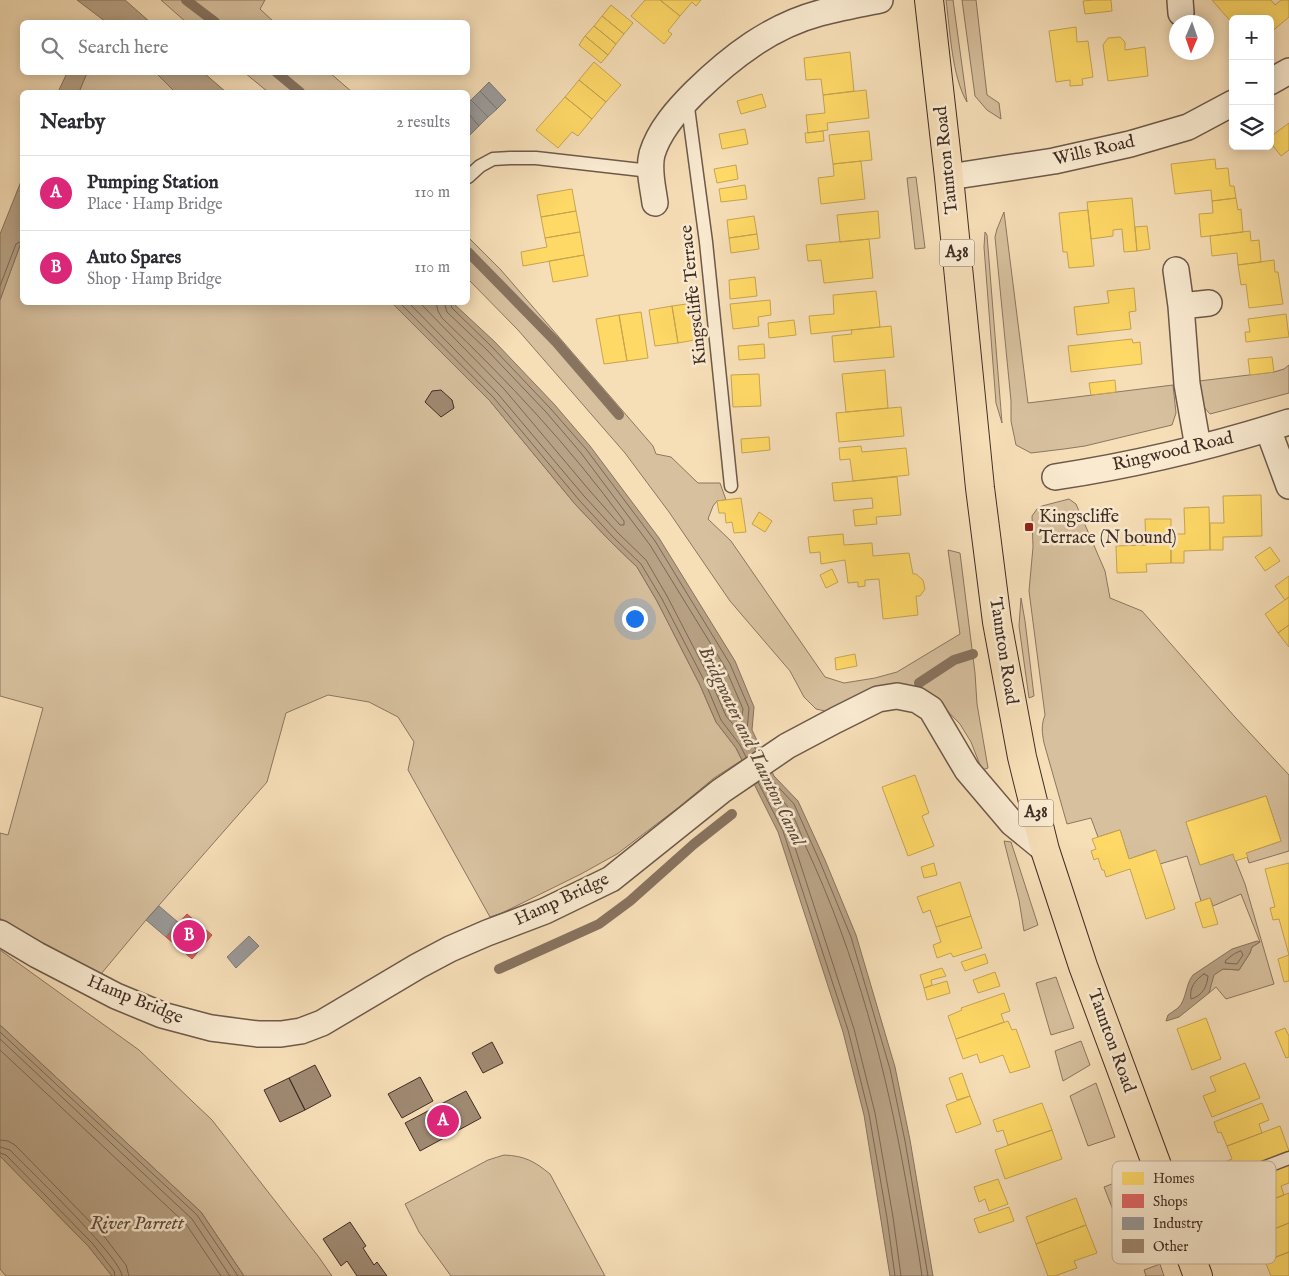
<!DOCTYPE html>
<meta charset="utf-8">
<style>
body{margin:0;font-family:"IM FELL English",serif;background:#f2f2f3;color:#2b2b33}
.controls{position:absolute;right:15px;top:15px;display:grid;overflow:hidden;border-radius:8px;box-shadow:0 2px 12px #0003}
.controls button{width:45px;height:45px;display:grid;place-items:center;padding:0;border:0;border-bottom:1px solid #e1e1e2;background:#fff;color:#2b2b33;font:25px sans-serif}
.compass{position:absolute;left:1169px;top:15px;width:45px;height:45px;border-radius:50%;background:#fff;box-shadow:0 2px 12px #0003;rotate:182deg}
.you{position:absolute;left:634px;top:618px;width:18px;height:18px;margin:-12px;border:4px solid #fff;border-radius:50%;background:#1a73e8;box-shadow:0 0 0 8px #1a73e833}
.badge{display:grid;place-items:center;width:32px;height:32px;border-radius:50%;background:#db2777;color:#fff;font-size:16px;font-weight:700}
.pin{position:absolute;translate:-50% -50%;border:2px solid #fff;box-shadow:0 1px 5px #0006}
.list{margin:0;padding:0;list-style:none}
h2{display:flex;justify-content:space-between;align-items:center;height:65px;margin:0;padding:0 20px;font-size:21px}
h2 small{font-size:16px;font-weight:400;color:#7c7c81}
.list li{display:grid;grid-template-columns:32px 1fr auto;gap:15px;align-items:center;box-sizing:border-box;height:75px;padding:0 20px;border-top:1px solid #e1e1e2}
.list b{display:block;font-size:19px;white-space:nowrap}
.list p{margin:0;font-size:16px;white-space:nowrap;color:#7c7c81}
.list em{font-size:16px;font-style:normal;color:#7c7c81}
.icon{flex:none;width:28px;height:28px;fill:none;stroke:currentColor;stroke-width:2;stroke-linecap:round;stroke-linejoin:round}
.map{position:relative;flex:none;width:1289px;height:1276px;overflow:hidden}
.search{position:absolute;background:#fff;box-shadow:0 2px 12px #0003;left:20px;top:20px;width:450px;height:55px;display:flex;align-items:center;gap:12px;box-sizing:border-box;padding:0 18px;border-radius:8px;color:#7c7c81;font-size:19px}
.panel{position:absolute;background:#fff;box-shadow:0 2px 12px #0003;left:20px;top:90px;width:450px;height:215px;border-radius:8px}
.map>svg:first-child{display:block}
.green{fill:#d7c09e;stroke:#8c7662}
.water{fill:#b8a285;stroke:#88735f}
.homes{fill:#ffd966;stroke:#c6a552}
.shops{fill:#e06666;stroke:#b05552}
.industry{fill:#999;stroke:#7f7976}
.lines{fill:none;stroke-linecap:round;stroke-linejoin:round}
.shore{stroke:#7c6855;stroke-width:1}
.stream{stroke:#88735f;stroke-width:10}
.building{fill:#9f8971;stroke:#412d25}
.service-casing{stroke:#6e594a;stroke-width:15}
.minor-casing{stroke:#6e594a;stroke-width:28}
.primary-casing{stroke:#412d25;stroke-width:30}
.service{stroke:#f9ead0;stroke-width:12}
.minor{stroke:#f9ead0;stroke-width:25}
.primary{stroke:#f6deb7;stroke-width:28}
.poi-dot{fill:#8f2418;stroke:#f9ead0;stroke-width:2}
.labels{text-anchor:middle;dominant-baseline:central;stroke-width:5;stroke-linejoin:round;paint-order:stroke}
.shield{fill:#f9ead0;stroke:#786658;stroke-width:1}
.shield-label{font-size:16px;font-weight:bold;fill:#412d25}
.street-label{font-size:18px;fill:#412d25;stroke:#f9ead0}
.poi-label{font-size:18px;fill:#412d25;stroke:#f9ead0;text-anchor:start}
.water-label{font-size:19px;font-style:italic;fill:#5f4a3d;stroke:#f9ead0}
.key{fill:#f9ead0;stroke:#c2b19d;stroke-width:1}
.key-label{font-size:14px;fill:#412d25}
</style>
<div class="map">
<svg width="1289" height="1276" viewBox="0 0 1289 1276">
<rect width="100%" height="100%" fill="#f6deb7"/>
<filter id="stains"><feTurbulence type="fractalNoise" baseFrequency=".004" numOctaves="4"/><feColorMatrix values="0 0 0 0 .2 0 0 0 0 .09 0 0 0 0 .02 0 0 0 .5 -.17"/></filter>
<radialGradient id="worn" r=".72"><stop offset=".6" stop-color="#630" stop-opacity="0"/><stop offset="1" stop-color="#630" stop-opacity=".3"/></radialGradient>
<path class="green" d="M161 0H265L260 9 274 22H186Z
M946 0H953L967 102C952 77 950 30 946 0Z
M962 0H976L987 95 999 103 1001 119 987 110 975 96Z
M87 72 156 73 175 92H79Z
M245 73H330L352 92H268Z
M916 177 925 248 915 249 907 178Z
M1004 212 1028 403 1173 385 1176 413 1172 425 1085 446 1064 449 1031 453 1016 445 1011 421V401L995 237 997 229Z
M985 232 987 235 1002 423 996 403 984 247Z
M468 237 501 270 653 446 656 454 671 457 698 483H720L726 500 717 501 713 506 708 519 731 541 825 677 844 683 875 678 897 672 960 634 948 550 960 553 975 673 977 704 988 768 982 770 971 742 960 724 933 696 917 689 892 684 825 711 816 709 804 697 790 671 730 601 669 512 625 453 518 330 468 279Z
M22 240V302L392 303 490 401 575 504 610 541 637 567 657 601 700 685 716 722 736 748 742 760 714 778 679 807 617 854 581 874 502 913 490 917 408 770 414 742 398 717 369 702 328 695 286 713 267 782 146 920 101 974 6 923 0 918V833L8 835 43 708 0 696V300Z
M1289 365V393L1210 414 1201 404 1199 381 1274 372 1284 369Z
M1069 499 1076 504 1105 571 1110 598 1142 611 1235 717 1289 775V851L1249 863 1246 853 1281 841 1266 796 1186 822 1200 865 1233 854 1245 884 1274 984 1226 999 1216 987 1209 993 1213 975 1223 969 1239 970 1250 953 1252 947 1260 942 1241 894 1213 906 1210 898 1201 901 1187 856 1160 864 1155 850 1129 859 1120 830 1098 837 1091 818 1067 824 1044 743C1042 733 1041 725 1045 715L1029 591 1033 547 1032 516 1037 509 1042 506Z
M1021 598 1025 621 1034 696 1029 698 1019 626Z
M1004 841 1011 842 1038 925 1024 931 1019 900Z
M0 950 139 1050 192 1101 212 1120 318 1256 332 1276H244L201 1212 0 1025Z
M1056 977 1074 1028 1051 1035 1036 983Z
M1081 1041 1090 1065 1063 1081 1055 1051Z
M1096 1083 1115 1137 1088 1146 1070 1096Z
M504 1155C525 1156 534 1161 550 1174L605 1276H451L419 1232 405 1204 488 1160Z
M0 1156 89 1247 112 1276H6L0 1269Z
M1130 1177 1147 1231 1129 1236 1115 1215 1104 1187Z
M1160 1264 1164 1276H1146L1144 1270Z"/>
<path class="water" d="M77 0H125L150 22H106Z
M67 73H87L79 92H58Z
M156 73H204L226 92H175Z
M22 179V240L0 300V234Z
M392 303H453L495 342 554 404 590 446 659 538 735 661 754 707 752 730 774 776 798 801 825 860 856 935 895 1067 910 1140 933 1276H890L864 1115 843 1032 778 832 736 748 716 722 700 685 657 601 637 567 610 541 575 504 490 401Z
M1257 941 1260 942 1252 947 1250 953 1239 970 1223 969 1214 975 1209 993 1179 1017 1166 1021 1168 1015C1171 1013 1175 1010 1178 1008 1187 999 1185 985 1193 975L1232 949Z
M0 1025 201 1212 244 1276H112L89 1247 0 1156Z"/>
<path class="homes" d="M645 0H660L680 16 668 31 672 34 664 44 631 16Z
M660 0H701L696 6 692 2 680 16Z
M1093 0H1111L1112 11 1085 14 1083 1Z
M1212 0H1271L1275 5 1281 0H1289V17L1270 33V19H1233V24Z
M611 5 633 23 624 34 602 16Z
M602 16 624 34 616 44 594 26Z
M594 26 616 44 608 55 585 36Z
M1076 27 1077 42 1088 41 1093 77 1082 79 1083 85 1070 86V80L1056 82 1049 31Z
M585 36 608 55 601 63 579 45Z
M1120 37 1125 42V50L1145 47 1148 76 1108 81 1103 45 1108 38Z
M850 52 854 91 823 95 821 79 806 80 804 58Z
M594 62 621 85 606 102 579 80Z
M579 80 606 102 592 119 565 97Z
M866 90 869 118 827 123 828 130 808 133 806 115 825 113 823 95Z
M762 94 766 107 741 114 737 101Z
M565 97 592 119 578 136 572 132 558 148 536 130Z
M1289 123V150L1281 156 1270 142V137Z
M745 129 748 144 722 149 719 134Z
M823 131 824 141 806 143 805 133Z
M869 131 872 160 833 164 829 135Z
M1215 159 1216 169 1228 168 1230 186H1234L1236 198 1212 201 1211 190 1175 194 1171 164Z
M861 161 865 199 821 204 818 178 834 176 833 164Z
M736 165 738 179 717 183 714 169Z
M745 185 747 199 721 202 719 189Z
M572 189 576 211 541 217 537 195Z
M1132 198 1137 251 1124 252 1122 229 1113 230V236L1091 239 1087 202Z
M1236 198 1238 210 1241 209 1243 232 1201 237 1199 214 1213 213 1212 201Z
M1088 210 1094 266 1069 268 1067 252H1063L1059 213Z
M576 211 580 232 545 238 541 217Z
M878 211 880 238 840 242 837 215Z
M754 216 757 234 729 238 727 220Z
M1147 226 1150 249 1137 251 1135 227Z
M1250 231 1251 241 1259 240 1261 262 1238 265 1237 253 1212 256 1210 236Z
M580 232 584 255 523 266 521 252 547 247 545 238Z
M757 234 759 249 731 253 729 238Z
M869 239 873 278 824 283 821 260 808 261 806 245Z
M584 255 588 276 553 282 549 261Z
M1274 260 1275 272H1278L1283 304 1249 308 1246 284 1241 285 1238 265Z
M755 277 757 296 730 299 729 280Z
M1134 288 1136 311 1129 312 1131 329 1077 335 1074 307 1109 303 1107 291Z
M876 291 880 327 811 334 809 316 834 314 833 295Z
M770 300 771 315 758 317 759 326 733 329 730 304Z
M694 303 700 339 678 343 672 306Z
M672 306 678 343 655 346 649 310Z
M641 312 648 358 627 361 619 315Z
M1286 314 1289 337 1246 342 1245 332H1250L1248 319Z
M619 315 627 361 604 364 596 319Z
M794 320 796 335 769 338 768 323Z
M891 326 894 357 834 362 832 336 852 334 851 330Z
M1132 339 1133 343 1140 342 1142 364 1071 372 1068 346Z
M764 344 765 358 739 360 738 346Z
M1272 357 1274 372 1250 375 1248 359Z
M885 370 888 408 846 412 842 374Z
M759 374 761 406 733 407 731 375Z
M1115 380 1116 392 1091 395 1089 383Z
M901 407 904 436 839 442 836 413Z
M769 437 770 450 742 453 741 439Z
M861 446 862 452 906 448 909 475 853 481 850 459 840 460 839 448Z
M897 477 901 515 876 517 877 524 855 526 853 510 873 508 872 498 834 501 832 483Z
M1261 495 1262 536 1223 537V550H1210V523H1224L1223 496Z
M741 498 746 532 734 533 732 522 726 523 725 513H719L717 501Z
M1209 507 1210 550 1184 551V563H1171V534H1185L1184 508Z
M759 512 772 521 765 532 752 524Z
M1145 519H1171V563L1146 564 1147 572 1117 573 1116 546 1146 545Z
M843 534 844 545 872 543 873 556 909 553 913 574H916L923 580 925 589 920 596H916L918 615 883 619 879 579 865 580V586L858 587V582L848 583 845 560 821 564 820 552 810 553 808 537Z
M1270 547 1280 561 1265 571 1255 557Z
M832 569 838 582 826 588 820 575Z
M1289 576V597L1285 600 1275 586Z
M1289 597V625L1278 633 1265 614Z
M1289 625V647L1278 633Z
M855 654 857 666 836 670 835 658Z
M915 775 929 813 922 816 934 846 908 856 882 787Z
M1266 796 1281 841 1246 853 1248 857 1235 861 1233 854 1200 865 1186 822Z
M1120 830 1129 859 1156 850 1175 909 1146 919 1130 869 1106 877 1104 870H1102L1098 858 1094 860 1091 851 1096 849 1092 839Z
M934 863 937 875 924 878 921 867Z
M1289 863V955L1279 919 1273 920 1270 908 1275 907 1265 869Z
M960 882 971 916 936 927 930 910 923 913 917 897Z
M1210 898 1218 924 1203 928 1195 903Z
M971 916 982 948 953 957 951 953 937 958 933 945 941 942 936 927Z
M985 954 988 963 965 971 961 962Z
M1289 955V981L1284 982 1278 959Z
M942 968 946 976 931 980 932 985 924 988 920 975Z
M995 972 1000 986 978 993 973 980Z
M947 981 950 993 927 1000 924 988Z
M1004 993 1010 1011 1001 1014 1004 1022 956 1039 948 1016 962 1010 961 1008Z
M1206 1018 1221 1059 1192 1070 1177 1029Z
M1008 1021 1012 1030 1016 1029 1030 1067 1010 1073 1003 1055 980 1063 977 1054 963 1059 956 1039Z
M1285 1028 1289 1036V1057L1286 1058 1275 1032Z
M1245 1063 1260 1098 1212 1117 1203 1096 1216 1091 1210 1077Z
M962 1073 970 1096 957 1100 949 1078Z
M970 1096 981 1124 956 1133 946 1105Z
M1042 1103 1052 1130 1008 1145 1003 1130 997 1132 993 1120Z
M1262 1103 1269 1120 1259 1124 1262 1133 1227 1146 1221 1132 1218 1133 1214 1122Z
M1280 1126 1289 1151 1232 1173 1227 1161 1232 1159 1227 1146Z
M1052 1130 1062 1159 1005 1179 995 1150Z
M1289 1165V1183L1281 1186 1284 1195 1246 1210 1237 1185Z
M998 1179 1008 1204 989 1211 985 1199 979 1202 974 1187Z
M1289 1193V1223L1259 1235 1249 1208Z
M1076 1198 1086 1225 1036 1244 1026 1217Z
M1009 1207 1014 1221 979 1233 974 1219Z
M1289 1223V1252L1269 1260 1259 1235Z
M1086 1225 1097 1253 1074 1261 1077 1268 1055 1276H1048L1036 1244Z
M1289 1252V1276H1271L1265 1261Z"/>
<path class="shops" d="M187 914 212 935 192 959 166 937Z"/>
<path class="industry" d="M489 82 506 100 497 109 480 91Z
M480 91 497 109 488 117 471 100Z
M471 100 488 117 479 126 468 113V103Z
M468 113 479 126 470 135 468 132Z
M159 906 179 923 166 937 146 920Z
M249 936 259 946 236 968 227 957Z"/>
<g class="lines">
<path class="shore" d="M0 286 16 244 22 241
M399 302 494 398 579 500 614 538 641 564 662 599 705 682 721 720 740 745 746 757
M408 302 498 394 584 496 618 533 646 560 667 596 710 679 726 716 737 729H740L743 709 725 667 650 545 581 453 546 412 487 350 447 312 444 302
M419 302 504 389 590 491 620 525H624V521C570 447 508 381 442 318L438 311 436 302
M450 302 452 308 491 346 550 408 586 449 655 541 730 664 749 708 747 731 756 750
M768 776 794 804 820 862 851 937 890 1069 905 1141 928 1276
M758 782 783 831 848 1030 869 1114 887 1218 895 1276
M1241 951 1243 955 1237 964 1225 963 1226 960 1234 954Z
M1204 974 1208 976C1207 987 1202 996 1191 999 1189 988 1195 980 1204 974Z
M0 1032 197 1215 238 1276
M0 1039 192 1219 230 1276
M0 1050 186 1224 221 1276
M0 1140 8 1141 15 1145 103 1235 126 1265 129 1276
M0 1147 10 1150C28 1169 121 1257 122 1276
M0 1153 6 1155 93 1244 114 1271 115 1276
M901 1276 893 1217 875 1113 854 1029 789 829 774 800 776 796C792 804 799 831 806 847 857 957 886 1068 907 1187 912 1216 918 1246 922 1276"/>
<path class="stream" d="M186 0 215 22
M276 72 300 92
M468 252 556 342 619 415
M919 683 954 660 973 654
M499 969 599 924 630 901 694 844 732 814"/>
</g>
<path class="building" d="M441 390 452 400 454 408 441 417 425 402 432 391Z
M492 1042 503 1063 483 1073 472 1053Z
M315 1065 331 1096 305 1110 289 1078Z
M420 1077 433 1101 402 1118 388 1094Z
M289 1078 305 1110 280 1122 264 1090Z
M466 1091 481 1118 420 1151 405 1123Z
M350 1222 366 1246 363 1248 374 1265 377 1262 387 1276H357L347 1261 341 1266 323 1239Z"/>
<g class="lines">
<g class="service-casing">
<path id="service" d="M687 100 706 242 731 486
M468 177 480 166 493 159 510 158H536L650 171
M1171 1203 1289 1158"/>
</g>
<g class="minor-casing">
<path id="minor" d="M1180 0 1181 13
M1270 82 1289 71
M949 177 1054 161 1130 144 1188 127 1233 103
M655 203C653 187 648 170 652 154 659 130 678 109 695 92 731 57 771 26 820 13 839 8 860 4 880 0
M1176 270 1181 306 1187 384 1198 447
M1181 306 1209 303
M1268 429 1289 486
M1055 477C1133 465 1214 446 1289 422
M0 933 37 955 116 996 162 1015 211 1028 258 1034H281L301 1031 322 1023 418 966 450 949 487 933 545 911 611 879 721 791 787 746 836 720 878 699 897 696 917 700 931 709 967 770 1012 823 1045 850"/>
</g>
<g class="primary-casing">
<path id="primary" d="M929 0 949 177 980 488 997 622 1022 757 1045 850 1083 966 1198 1276"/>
</g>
<use href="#service" class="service"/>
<use href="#minor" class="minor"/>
<use href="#primary" class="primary"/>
</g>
<rect class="poi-dot" x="1024" y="522" width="10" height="10" rx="2.5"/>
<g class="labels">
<g class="shield">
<rect x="939.5" y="239.5" width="35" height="27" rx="4"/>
<rect x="1018.5" y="799.5" width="35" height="27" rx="4"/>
</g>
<g class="shield-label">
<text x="957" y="253">A38</text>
<text x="1036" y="813">A38</text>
</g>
<g class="street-label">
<text transform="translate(1094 151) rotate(-13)">Wills Road</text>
<text transform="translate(947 160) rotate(-96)">Taunton Road</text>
<text transform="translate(694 295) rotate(-96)">Kingscliffe Terrace</text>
<text transform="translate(1173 452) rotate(-13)">Ringwood Road</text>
<text transform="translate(1003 651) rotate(81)">Taunton Road</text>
<text transform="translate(562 900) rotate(-25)">Hamp Bridge</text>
<text transform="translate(135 1000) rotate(22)">Hamp Bridge</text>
<text transform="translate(1111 1041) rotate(70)">Taunton Road</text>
</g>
<g class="poi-label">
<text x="1039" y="517">Kingscliffe<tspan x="1039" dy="21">Terrace (N bound)</tspan></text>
</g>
<g class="water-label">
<text transform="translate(751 746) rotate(64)">Bridgwater and Taunton Canal</text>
<text x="137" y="1224">River Parrett</text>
</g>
</g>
<rect x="1112" y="1161" width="164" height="103" rx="8" class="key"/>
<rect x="1122" y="1172" width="22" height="13" fill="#ffd966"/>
<rect x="1122" y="1194" width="22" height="14" fill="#e06666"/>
<rect x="1122" y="1217" width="22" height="13" fill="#999"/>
<rect x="1122" y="1239" width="22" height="14" fill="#9f8971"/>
<g class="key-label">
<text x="1153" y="1183">Homes</text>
<text x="1153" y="1206">Shops</text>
<text x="1153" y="1228">Industry</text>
<text x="1153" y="1251">Other</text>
</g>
<rect width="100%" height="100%" filter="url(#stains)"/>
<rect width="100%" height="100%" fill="url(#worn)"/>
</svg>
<div class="controls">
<button>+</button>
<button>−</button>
<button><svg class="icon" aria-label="layers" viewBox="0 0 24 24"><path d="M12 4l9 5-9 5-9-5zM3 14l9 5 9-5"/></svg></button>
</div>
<svg class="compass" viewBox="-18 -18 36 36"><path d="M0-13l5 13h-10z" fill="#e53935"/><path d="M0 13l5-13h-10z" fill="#7c7c81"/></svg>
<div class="you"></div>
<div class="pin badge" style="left:443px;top:1121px">A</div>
<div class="pin badge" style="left:189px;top:936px">B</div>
<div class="search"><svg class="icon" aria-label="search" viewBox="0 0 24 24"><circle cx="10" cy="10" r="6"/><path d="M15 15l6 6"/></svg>Search here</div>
<section class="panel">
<h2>Nearby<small>2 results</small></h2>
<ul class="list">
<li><span class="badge">A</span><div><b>Pumping Station</b><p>Place · Hamp Bridge</p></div><em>110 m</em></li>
<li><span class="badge">B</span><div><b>Auto Spares</b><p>Shop · Hamp Bridge</p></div><em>110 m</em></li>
</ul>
</section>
</div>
